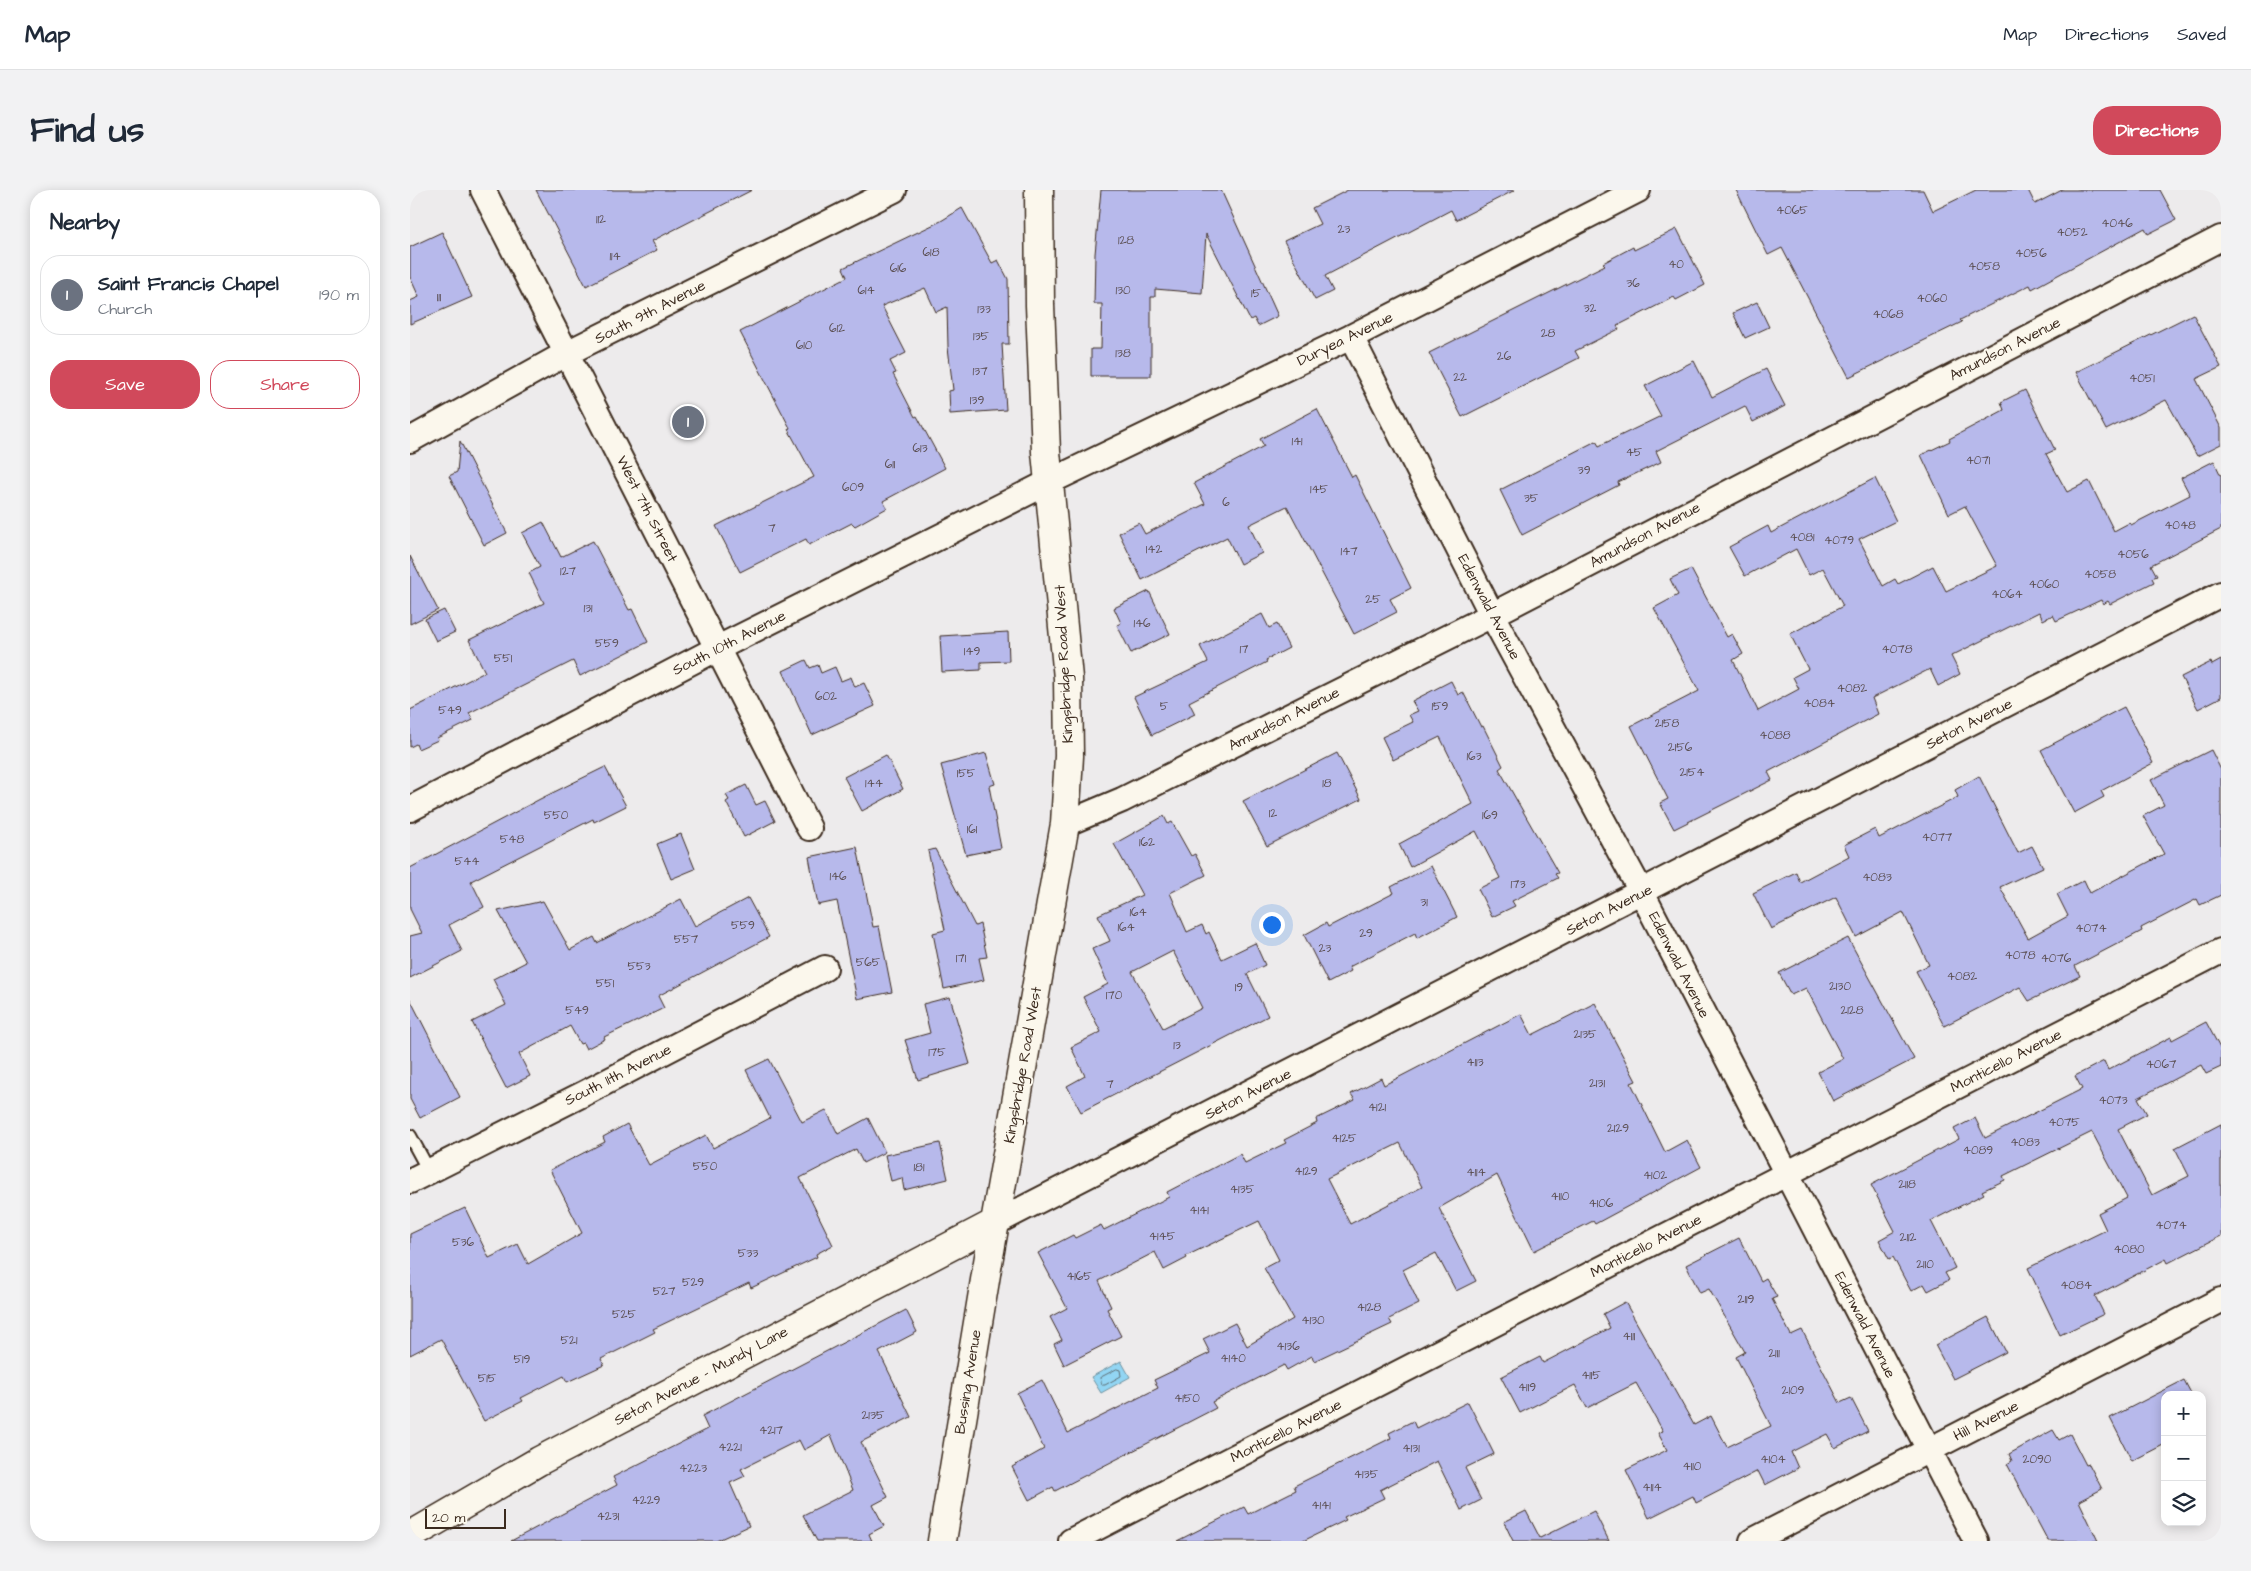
<!DOCTYPE html>
<meta charset="utf-8">
<style>
body{margin:0;font-family:"Architects Daughter",sans-serif;background:#f2f2f3;color:#1f2937}
.controls{position:absolute;right:15px;bottom:15px;display:grid;overflow:hidden;border-radius:10px;box-shadow:0 2px 12px #0003}
.controls button{width:45px;height:45px;display:grid;place-items:center;padding:0;border:0;border-bottom:1px solid #e0e1e3;background:#fff;color:#1f2937;font:25px sans-serif}
.scale{position:absolute;left:15px;bottom:12px;width:81px;box-sizing:border-box;padding-left:5px;border:2px solid #3b2a1e;border-top:0;font-size:14px;line-height:18px;white-space:nowrap;color:#3b2a1e;-webkit-text-stroke:4px #fbf7ec;paint-order:stroke}
.you{position:absolute;left:861px;top:734px;width:18px;height:18px;margin:-12px;border:4px solid #fff;border-radius:50%;background:#1a73e8;box-shadow:0 0 0 8px #1a73e833}
.badge{display:grid;place-items:center;width:32px;height:32px;border-radius:50%;background:#d1495b;color:#fff;font-size:16px;font-weight:700}
.pin{position:absolute;translate:-50% -50%;border:2px solid #fff;box-shadow:0 1px 5px #0006}
.list{margin:0;padding:0;list-style:none}
h2{display:flex;justify-content:space-between;align-items:center;height:65px;margin:0;padding:0 20px;font-size:21px}
h2 small{font-size:16px;font-weight:400;color:#747a83}
.list li{display:grid;grid-template-columns:32px 1fr auto;gap:15px;align-items:center;box-sizing:border-box;height:80px;margin:0 10px 10px;padding:0 10px;border:1px solid #e0e1e3;border-radius:20px}
.list b{display:block;font-size:19px;white-space:nowrap}
.list p{margin:0;font-size:16px;white-space:nowrap;color:#747a83}
.list em{font-size:16px;font-style:normal;color:#747a83}
.actions{display:flex;gap:10px;padding:15px 20px}
.actions a{flex:1;padding:11px 0;border:1px solid #d1495b;border-radius:20px;text-align:center;font-size:18px;color:#d1495b}
.actions .main{background:#d1495b;color:#fff}
.icon{flex:none;width:28px;height:28px;fill:none;stroke:currentColor;stroke-width:2;stroke-linecap:round;stroke-linejoin:round}
.map{position:relative;flex:none;width:1811px;height:1351px;overflow:hidden;border-radius:20px}
header{display:flex;align-items:center;gap:30px;box-sizing:border-box;height:70px;padding:0 25px;background:#fff;border-bottom:1px solid #e0e1e3}
header strong{font-size:24px}
nav{display:flex;gap:28px;margin-inline-start:auto;font-size:18px}
.intro{display:flex;align-items:center;justify-content:space-between;box-sizing:border-box;height:120px;padding:0 30px}
h1{margin:0;font-size:35px}
.button{padding:12px 22px;border-radius:20px;background:#d1495b;color:#fff;font-size:18px;font-weight:700}
main{display:flex;gap:30px;padding:0 30px}
aside{flex:1;background:#fff;border-radius:20px;box-shadow:0 2px 12px #0003}
.map>svg:first-child{display:block}
.water{fill:#92d5f3;stroke:#6f919e}
.lines{fill:none;stroke-linecap:round;stroke-linejoin:round}
.shore{stroke:#5e6e73;stroke-width:1}
.building{fill:#b7b9eb;stroke:#3b2a1e;fill-rule:evenodd}
.service-casing{stroke:#3b2a1e;stroke-width:16}
.minor-casing{stroke:#3b2a1e;stroke-width:28}
.tertiary-casing{stroke:#3b2a1e;stroke-width:31}
.service{stroke:#fbf7ec;stroke-width:12}
.minor{stroke:#fbf7ec;stroke-width:24}
.tertiary{stroke:#fbf7ec;stroke-width:28}
.labels{text-anchor:middle;dominant-baseline:central;stroke-width:4;stroke-linejoin:round;paint-order:stroke}
.number-label{font-size:12px;fill:#5a4e51}
.street-label{font-size:15px;fill:#3b2a1e;stroke:#fbf7ec}
</style>
<header>
<strong>Map</strong>
<nav><a>Map</a><a>Directions</a><a>Saved</a></nav>
</header>
<div class="intro"><h1>Find us</h1><a class="button">Directions</a></div>
<main>
<aside>
<h2>Nearby<small></small></h2>
<ul class="list">
<li><span class="badge" style="background:#6b7280">1</span><div><b>Saint Francis Chapel</b><p>Church</p></div><em>190 m</em></li>
</ul>
<div class="actions"><a class="main">Save</a><a>Share</a></div>
</aside>
<div class="map">
<svg width="1811" height="1351" viewBox="0 0 1811 1351">
<rect width="100%" height="100%" fill="#edebec"/>
<filter id="ink" filterUnits="userSpaceOnUse"><feTurbulence type="fractalNoise" baseFrequency=".02" numOctaves="2"/><feDisplacementMap in="SourceGraphic" scale="10" xChannelSelector="R" yChannelSelector="G"/><feConvolveMatrix kernelMatrix="1 2 1 2 8 2 1 2 1" color-interpolation-filters="sRGB"/></filter>
<g filter="url(#ink)">
<path class="water" d="M711 1171 720 1187 691 1203 681 1187Z"/>
<g class="lines">
<path class="shore" d="M707 1179 710 1180 711 1186 695 1195H692L690 1188Z"/>
</g>
<path class="building" d="M126 0H342L242 51 247 60 176 96Z
M691 0H811L868 126 848 136 844 128 840 130 796 44 792 103 745 99V107H741V186H681V159H691L692 114H684L685 64Z
M938 0H1105L1046 30 1041 20 915 86 923 101 905 110 874 51 910 34 902 18Z
M1326 0H1513L1523 21 1566 0H1618L1625 14 1652 0H1750L1766 30 1738 44 1735 38 1622 99 1620 95 1550 130 1552 132 1439 187 1372 58 1358 65Z
M552 18 582 73 588 70 598 89 599 154H592L596 220 540 224 539 201 543 200 538 157 537 117 526 122 515 98 472 116 496 163 480 171 486 183 483 184 505 227 507 226 535 278 473 311 477 318 445 336 442 333 399 355 396 349 330 382 306 336 404 287 378 239 380 238 330 142 437 87 433 78 531 31Z
M1267 39 1295 95 1266 110 1264 107 1207 136 1209 139 1165 161 1169 168 1052 227 1019 163 1195 75 1193 73 1223 57 1224 60Z
M32 42 62 107 0 134V111L9 107 0 87V57Z
M1347 112 1359 137 1335 148 1323 123Z
M1783 124 1811 177 1786 189 1811 238V254L1787 266 1756 210 1696 240 1666 182Z
M1284 171 1302 207 1356 179 1375 216 1343 232 1335 216 1246 261 1251 272 1208 292 1209 295 1112 345 1090 300 1186 251 1189 256 1251 226 1235 196Z
M1615 200 1645 260 1636 264 1657 302 1679 291 1704 341 1719 333 1721 335 1780 305 1771 288 1804 271 1811 286V339L1741 375 1747 386 1742 388 1744 392 1700 414 1698 411 1693 414 1691 410 1646 431 1643 425 1633 430 1629 422 1541 466 1550 484 1528 496 1520 479 1462 508 1468 524 1358 582 1362 590 1264 639 1250 613 1258 609 1221 536 1289 501 1244 418 1268 405 1260 389 1281 379 1317 447 1322 444 1333 464 1323 470 1348 521 1389 499 1383 487 1398 479 1380 444 1433 416 1413 378 1399 385 1386 359 1335 386 1319 357 1358 336 1361 343 1465 288 1486 331 1449 349 1473 396 1485 389 1488 394 1523 376 1536 401 1587 376 1555 316 1539 324 1511 265 1540 251 1539 249 1594 220 1591 212Z
M907 219 942 287 945 285 1001 398 980 409 987 422 944 444 877 316 839 335 852 363 830 374 817 347 732 390 709 343 729 333 735 344 795 314 784 293 854 256 850 249Z
M50 251 97 343 74 355 39 286 47 282Z
M133 332 151 367 183 351 219 420 222 419 238 452 170 486 163 471 59 523 63 530 27 548 28 550 8 559 6 554 0 557V520L75 482 59 450 134 413 119 383 130 377 112 343Z
M0 366 28 420 0 434Z
M739 401 760 444 721 463 707 435 711 433 704 418Z
M34 420 45 442 26 451 15 429Z
M852 424 859 438 867 434 879 458 856 470 857 472 779 512 785 524 742 545 724 507 798 472 790 456Z
M598 442 599 471 571 472V480L532 482 530 446Z
M396 470 400 478 408 475 411 483 425 477 431 491 441 487 445 497 454 493 465 516 402 545 373 481Z
M1811 470V507L1788 519 1771 487 1801 472 1802 475Z
M1041 491 1048 505 1053 502 1071 537 1073 536 1093 576 1089 579 1148 683 1145 684 1148 688 1102 711 1105 716 1082 727 1068 699 1090 688 1066 641 1000 677 989 654 1063 614 1030 547 983 570 972 547 1003 532 999 525 1008 521 1002 511Z
M1714 517 1743 573 1691 601 1694 607 1664 623 1631 560Z
M1801 560 1811 580V705L1790 715 1787 709 1731 738 1732 741 1665 776 1670 786 1619 811 1610 797 1534 836 1506 781 1519 775 1493 722 1446 747 1426 707 1361 739 1343 703 1386 682 1390 692 1439 666 1434 655 1465 639 1469 648 1548 607 1545 600 1569 586 1608 663 1622 656 1633 677 1590 697 1618 748 1658 726 1647 704 1674 690 1680 703 1754 664 1733 626 1754 615 1741 590Z
M576 563 585 594 579 596 591 658 556 665 531 575Z
M927 563 951 609 857 656 833 611Z
M476 565 493 599 452 621 434 587Z
M195 577 216 616 184 632 183 629 61 691 74 717 39 735 52 761 0 788V746L12 743 0 719V678L130 609Z
M336 595 346 615 355 611 365 631 334 647 316 612 319 610 316 605Z
M754 626 758 634 762 632 781 666 785 664 796 685 760 703 777 742 792 735 796 744 799 742 812 769 845 753 855 775 837 784 858 826 671 922 657 896 675 886 661 857 691 842 673 807 698 794 682 759 700 751 688 725 732 705 704 654ZM763 761 792 818 753 838 722 782Z
M271 644 285 679 261 689 247 654Z
M447 657 463 737 469 736 482 802 447 809 427 711 408 715 399 667Z
M525 659 565 736 570 734 577 767 569 768 574 790 534 799 523 743 535 740 518 661Z
M1021 676 1047 727 1007 748 1005 743 939 777 941 781 918 793 894 745 916 733 918 737 984 703 981 697Z
M338 708 359 747 248 806 254 818 194 847 195 849 176 859 173 853 170 854 160 836 109 864 120 886 96 898 62 832 96 815 83 789 116 772 88 721 133 711 160 760 184 747 187 753 271 709 285 736Z
M1438 748 1504 869 1423 911 1408 882 1433 869 1396 798 1381 805 1369 783Z
M540 807 560 874 508 890 495 850 520 843 513 814Z
M0 809 50 907 10 928 0 909Z
M1185 813 1226 891 1221 893 1255 962 1277 950 1291 977 1185 1034 1183 1031 1124 1061 1087 985 1029 1018 1066 1091 1046 1101 1026 1063 993 1080 1009 1114 979 1129 982 1134 904 1171 902 1166 877 1180 874 1175 802 1212 806 1218 645 1301 643 1297 619 1310 602 1277 634 1259 607 1203 632 1190 658 1243 748 1198 744 1190 800 1163 793 1149 825 1133 837 1156 883 1129 854 1078 869 1070 849 1031 776 1066 777 1068 754 1080 745 1062 689 1091 701 1117 697 1119 711 1146 654 1175 644 1154 652 1150 640 1127 657 1118 628 1063 663 1045 665 1048 691 1035 694 1040 759 1007 757 1002 830 964 835 973 876 953 874 950 907 933 906 929 945 910 941 904 971 888 974 895 1111 824 1122 845ZM990 953 1012 997 940 1034 917 989Z
M1796 832 1811 860V877L1796 884 1791 875 1728 908 1737 924 1708 939 1742 1005 1779 986 1765 958 1811 934V1046L1758 1073 1756 1069 1685 1106 1694 1124 1650 1145 1618 1078 1696 1040 1688 1023 1717 1008 1682 942 1593 986 1595 990 1572 1001 1574 1004 1521 1031 1545 1078 1535 1083 1539 1090 1518 1101 1514 1094 1501 1101 1483 1067 1479 1069 1469 1050 1485 1041 1461 995 1549 949 1544 939 1565 928 1575 948 1672 899 1665 886 1694 871 1698 880 1761 847 1762 850Z
M359 869 392 932 416 920 428 944 458 928 475 962 453 973 446 959 390 988 423 1055 406 1064 407 1067 341 1098 339 1093 243 1139 245 1142 191 1169 194 1175 157 1192 154 1186 111 1208 113 1211 74 1231 31 1149 0 1165V1044L55 1018 79 1068 108 1054 118 1074 172 1043 140 980 195 952 193 947 217 934 239 975 296 945 303 958 360 928 336 880Z
M530 953 538 989 494 1000 492 988 481 991 475 965Z
M1329 1048 1351 1091 1356 1088 1367 1107 1362 1109 1381 1145 1392 1140 1430 1213 1441 1208 1458 1241 1425 1258 1417 1244 1381 1262 1388 1278 1355 1295 1348 1281 1286 1313 1283 1306 1239 1328 1216 1280 1257 1260 1248 1243 1253 1241 1226 1193 1177 1218 1165 1195 1110 1223 1091 1187 1130 1167 1133 1173 1200 1138 1193 1124 1215 1112 1284 1235 1301 1226 1317 1257 1361 1236 1326 1167 1335 1162 1299 1099 1290 1103 1276 1075Z
M496 1120 507 1142 469 1162 501 1227 451 1252 478 1307 463 1315 474 1336 459 1344 462 1351H407L393 1325 443 1300 421 1245 394 1260 389 1250 331 1279 335 1286 320 1293 339 1336 306 1351H101L207 1295 203 1287 298 1239 292 1226Z
M1578 1127 1596 1162 1543 1189 1525 1155Z
M1774 1190 1782 1205H1755V1254L1722 1271 1700 1228Z
M1058 1212 1084 1264 1055 1278 1071 1310 1051 1320 1027 1271 970 1300 974 1308 934 1327 936 1330 893 1351H767L834 1317 838 1324 886 1300 884 1296 981 1248 979 1243 1003 1231 1006 1238Z
M1643 1240 1649 1250 1660 1244 1676 1275 1679 1274 1692 1299 1669 1311 1688 1351H1638L1597 1274 1602 1271 1599 1264Z
M1116 1321 1130 1348 1184 1321 1199 1351H1103L1094 1332Z"/>
<g class="lines">
<g class="service-casing">
<path id="service" d="M0 946 19 981"/>
</g>
<g class="minor-casing">
<path id="minor" d="M73 0 399 638
M941 147 1082 425 1232 703 1566 1351
M0 250 157 163 484 0
M0 619 308 458 639 292 941 147 1228 0
M655 634 712 610 1082 425 1811 48
M0 991 175 903 415 778
M585 1033 1811 404
M661 1351 1811 761
M1342 1351 1811 1110"/>
</g>
<g class="tertiary-casing">
<path id="tertiary" d="M0 1346 129 1271 585 1033
M532 1351 577 1078 655 634 659 566 658 488 636 262 630 115 629 0"/>
</g>
<use href="#service" class="service"/>
<use href="#minor" class="minor"/>
<use href="#tertiary" class="tertiary"/>
</g>
</g>
<g class="labels">
<g class="number-label">
<text x="1382" y="20">4065</text>
<text x="191" y="29">112</text>
<text x="1707" y="33">4046</text>
<text x="934" y="39">23</text>
<text x="1662" y="42">4052</text>
<text x="716" y="50">128</text>
<text x="521" y="62">618</text>
<text x="1621" y="63">4056</text>
<text x="205" y="66">114</text>
<text x="1266" y="74">40</text>
<text x="1574" y="76">4058</text>
<text x="488" y="78">616</text>
<text x="1223" y="93">36</text>
<text x="456" y="100">614</text>
<text x="713" y="100">130</text>
<text x="846" y="103">15</text>
<text x="29" y="107">111</text>
<text x="1522" y="108">4060</text>
<text x="1180" y="118">32</text>
<text x="574" y="119">133</text>
<text x="1478" y="124">4068</text>
<text x="427" y="138">612</text>
<text x="1138" y="143">28</text>
<text x="571" y="146">135</text>
<text x="394" y="155">610</text>
<text x="713" y="163">138</text>
<text x="1094" y="166">26</text>
<text x="570" y="181">137</text>
<text x="1050" y="187">22</text>
<text x="1732" y="188">4051</text>
<text x="567" y="210">139</text>
<text x="887" y="251">141</text>
<text x="510" y="258">613</text>
<text x="1224" y="262">45</text>
<text x="1568" y="270">4071</text>
<text x="480" y="274">611</text>
<text x="1174" y="280">39</text>
<text x="443" y="297">609</text>
<text x="909" y="299">145</text>
<text x="1121" y="308">35</text>
<text x="816" y="312">6</text>
<text x="1770" y="335">4048</text>
<text x="362" y="338">7</text>
<text x="1392" y="347">4081</text>
<text x="1429" y="350">4079</text>
<text x="744" y="359">142</text>
<text x="939" y="361">147</text>
<text x="1723" y="364">4056</text>
<text x="158" y="381">127</text>
<text x="1690" y="384">4058</text>
<text x="1634" y="394">4060</text>
<text x="1597" y="404">4064</text>
<text x="963" y="409">25</text>
<text x="178" y="418">131</text>
<text x="732" y="433">146</text>
<text x="197" y="453">559</text>
<text x="834" y="459">17</text>
<text x="1487" y="459">4078</text>
<text x="562" y="461">149</text>
<text x="93" y="468">551</text>
<text x="1442" y="498">4082</text>
<text x="416" y="506">602</text>
<text x="1409" y="513">4084</text>
<text x="754" y="516">5</text>
<text x="1030" y="516">159</text>
<text x="40" y="520">549</text>
<text x="1257" y="533">2158</text>
<text x="1365" y="545">4088</text>
<text x="1270" y="557">2156</text>
<text x="1064" y="566">163</text>
<text x="1282" y="582">2154</text>
<text x="556" y="583">155</text>
<text x="464" y="593">144</text>
<text x="917" y="593">18</text>
<text x="863" y="623">12</text>
<text x="146" y="625">550</text>
<text x="1080" y="625">169</text>
<text x="562" y="639">161</text>
<text x="1527" y="647">4077</text>
<text x="102" y="649">548</text>
<text x="737" y="652">162</text>
<text x="57" y="671">544</text>
<text x="428" y="686">146</text>
<text x="1467" y="687">4083</text>
<text x="1108" y="694">173</text>
<text x="1014" y="712">31</text>
<text x="728" y="722">164</text>
<text x="333" y="735">559</text>
<text x="716" y="737">164</text>
<text x="1681" y="738">4074</text>
<text x="956" y="743">29</text>
<text x="276" y="749">557</text>
<text x="915" y="758">23</text>
<text x="1610" y="765">4078</text>
<text x="551" y="768">171</text>
<text x="1646" y="768">4076</text>
<text x="458" y="772">565</text>
<text x="229" y="776">553</text>
<text x="1552" y="786">4082</text>
<text x="195" y="793">551</text>
<text x="1430" y="796">2130</text>
<text x="829" y="797">19</text>
<text x="704" y="805">170</text>
<text x="167" y="820">549</text>
<text x="1442" y="820">2128</text>
<text x="1175" y="844">2135</text>
<text x="767" y="855">13</text>
<text x="527" y="862">175</text>
<text x="1065" y="872">4113</text>
<text x="1751" y="874">4067</text>
<text x="1187" y="893">2131</text>
<text x="700" y="894">7</text>
<text x="1703" y="910">4073</text>
<text x="967" y="917">4121</text>
<text x="1654" y="932">4075</text>
<text x="1208" y="938">2129</text>
<text x="934" y="948">4125</text>
<text x="1615" y="952">4083</text>
<text x="1568" y="960">4089</text>
<text x="295" y="976">550</text>
<text x="509" y="977">181</text>
<text x="896" y="981">4129</text>
<text x="1066" y="982">4114</text>
<text x="1245" y="985">4102</text>
<text x="1497" y="994">2118</text>
<text x="832" y="999">4135</text>
<text x="1150" y="1006">4110</text>
<text x="1191" y="1013">4106</text>
<text x="789" y="1020">4141</text>
<text x="1761" y="1035">4074</text>
<text x="752" y="1046">4145</text>
<text x="1498" y="1047">2112</text>
<text x="53" y="1052">536</text>
<text x="1719" y="1059">4080</text>
<text x="338" y="1063">533</text>
<text x="1515" y="1074">2110</text>
<text x="669" y="1086">4165</text>
<text x="283" y="1092">529</text>
<text x="1666" y="1095">4084</text>
<text x="254" y="1101">527</text>
<text x="1336" y="1109">2119</text>
<text x="959" y="1117">4128</text>
<text x="214" y="1124">525</text>
<text x="903" y="1130">4130</text>
<text x="1219" y="1146">4111</text>
<text x="159" y="1150">521</text>
<text x="878" y="1156">4136</text>
<text x="1364" y="1163">2111</text>
<text x="823" y="1168">4140</text>
<text x="112" y="1169">519</text>
<text x="1181" y="1185">4115</text>
<text x="77" y="1188">515</text>
<text x="1117" y="1197">4119</text>
<text x="1383" y="1200">2109</text>
<text x="777" y="1208">4150</text>
<text x="463" y="1225">2135</text>
<text x="361" y="1240">4217</text>
<text x="320" y="1257">4221</text>
<text x="1001" y="1258">4131</text>
<text x="1363" y="1269">4104</text>
<text x="1627" y="1269">2090</text>
<text x="1282" y="1276">4110</text>
<text x="283" y="1278">4223</text>
<text x="956" y="1284">4135</text>
<text x="1242" y="1297">4114</text>
<text x="236" y="1310">4229</text>
<text x="911" y="1315">4141</text>
<text x="198" y="1326">4231</text>
</g>
<g class="street-label">
<text transform="translate(240 122) rotate(-27)">South 9th Avenue</text>
<text transform="translate(935 149) rotate(-26)">Duryea Avenue</text>
<text transform="translate(1595 159) rotate(-27)">Amundson Avenue</text>
<text transform="translate(237 319) rotate(63)">West 7th Street</text>
<text transform="translate(1235 345) rotate(-28)">Amundson Avenue</text>
<text transform="translate(1079 417) rotate(62)">Edenwald Avenue</text>
<text transform="translate(319 453) rotate(-27)">South 10th Avenue</text>
<text transform="translate(654 474) rotate(-93)">Kingsbridge Road West</text>
<text transform="translate(874 529) rotate(-27)">Amundson Avenue</text>
<text transform="translate(1559 534) rotate(-27)">Seton Avenue</text>
<text transform="translate(1199 720) rotate(-27)">Seton Avenue</text>
<text transform="translate(1269 775) rotate(63)">Edenwald Avenue</text>
<text transform="translate(1596 871) rotate(-27)">Monticello Avenue</text>
<text transform="translate(613 875) rotate(-80)">Kingsbridge Road West</text>
<text transform="translate(208 885) rotate(-27)">South 11th Avenue</text>
<text transform="translate(838 904) rotate(-27)">Seton Avenue</text>
<text transform="translate(1236 1056) rotate(-27)">Monticello Avenue</text>
<text transform="translate(1455 1135) rotate(63)">Edenwald Avenue</text>
<text transform="translate(291 1186) rotate(-28)">Seton Avenue - Mundy Lane</text>
<text transform="translate(558 1192) rotate(-81)">Bussing Avenue</text>
<text transform="translate(1576 1231) rotate(-27)">Hill Avenue</text>
<text transform="translate(876 1241) rotate(-27)">Monticello Avenue</text>
</g>
</g>
</svg>
<div class="controls">
<button>+</button>
<button>−</button>
<button><svg class="icon" aria-label="layers" viewBox="0 0 24 24"><path d="M12 4l9 5-9 5-9-5zM3 14l9 5 9-5"/></svg></button>
</div>
<div class="scale">20 m</div>
<div class="you"></div>
<div class="pin badge" style="left:278px;top:232px;background:#6b7280">1</div>
</div>
</main>
